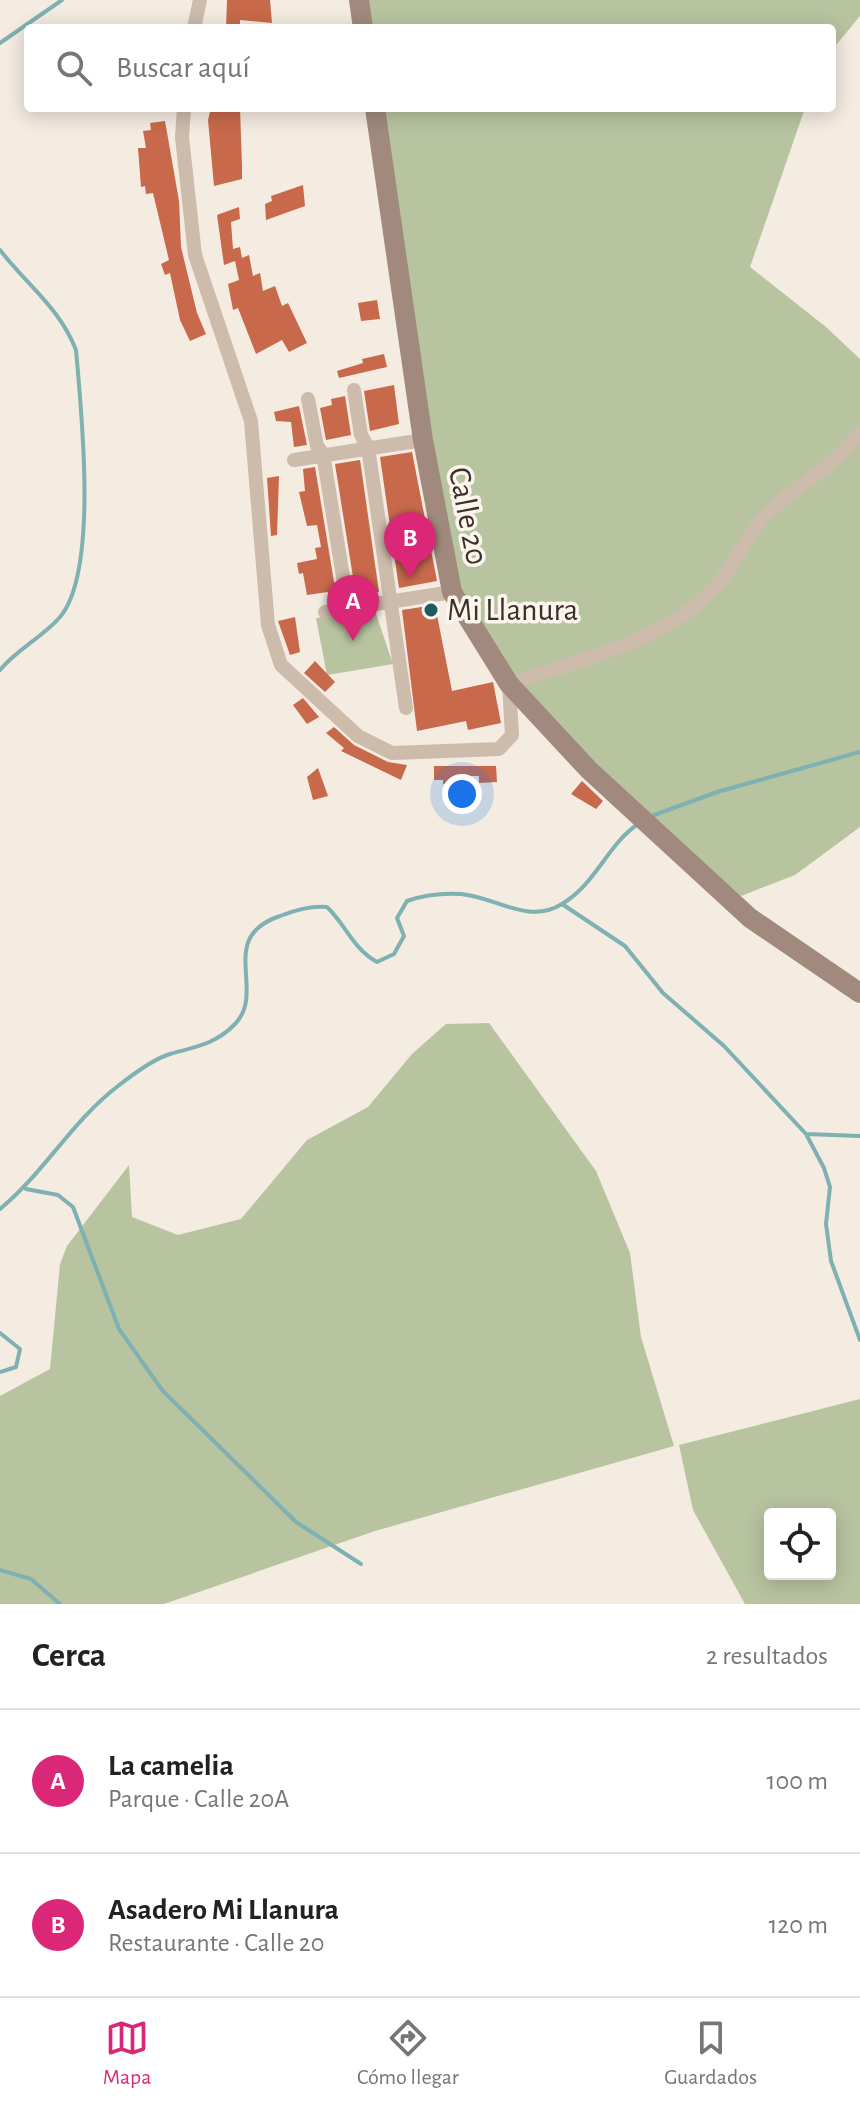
<!DOCTYPE html>
<html lang="es">
<meta charset="utf-8">
<style>
body{margin:0;font-family:"Alegreya Sans",sans-serif;background:#f6f6f6;color:#222}
.controls{position:absolute;right:24px;bottom:24px;display:grid;overflow:hidden;border-radius:8px;box-shadow:0 4px 20px #0003}
.controls button{width:72px;height:72px;display:grid;place-items:center;padding:0;border:0;border-bottom:2px solid #e0e0e0;background:#fff;color:#222;font:40px sans-serif}
.you{position:absolute;left:462px;top:794px;width:28px;height:28px;margin:-20px;border:6px solid #fff;border-radius:50%;background:#1a73e8;box-shadow:0 0 0 12px #1a73e833}
.badge{display:grid;place-items:center;width:52px;height:52px;border-radius:50%;background:#db2777;color:#fff;font-size:26px;font-weight:700}
.pin{position:absolute;translate:-50% -66px;filter:drop-shadow(0 2px 4px #0008)}
.pin::after{content:'';position:absolute;top:42px;width:28px;height:24px;background:inherit;clip-path:polygon(0 0,100% 0,50% 100%)}
.list{margin:0;padding:0;list-style:none}
h2{display:flex;justify-content:space-between;align-items:center;height:104px;margin:0;padding:0 32px;font-size:34px}
h2 small{font-size:26px;font-weight:400;color:#767676}
.list li{display:grid;grid-template-columns:52px 1fr auto;gap:24px;align-items:center;box-sizing:border-box;height:144px;padding:0 32px;border-top:2px solid #e0e0e0}
.list b{display:block;font-size:30px;white-space:nowrap}
.list p{margin:0;font-size:26px;white-space:nowrap;color:#767676}
.list em{font-size:26px;font-style:normal;color:#767676}
.icon{flex:none;width:44px;height:44px;fill:none;stroke:currentColor;stroke-width:2;stroke-linecap:round;stroke-linejoin:round}
.map{position:relative;flex:none;width:860px;height:1604px;overflow:hidden}
.search{position:absolute;background:#fff;box-shadow:0 4px 20px #0003;left:24px;right:24px;top:24px;height:88px;display:flex;align-items:center;gap:20px;box-sizing:border-box;padding:0 28px;border-radius:8px;color:#767676;font-size:30px}
.sheet{height:392px;background:#fff}
nav{display:flex;justify-content:space-around;align-items:center;box-sizing:border-box;height:112px;border-top:2px solid #e0e0e0;background:#fff;font-size:22px;color:#767676}
nav a{display:grid;justify-items:center;gap:4px}
nav .on{color:#db2777}
.map>svg:first-child{display:block}
.green{fill:#b8c4a0;fill-rule:evenodd}
.lines{fill:none;stroke-linecap:round;stroke-linejoin:round}
.stream{stroke:#7fb0b2;stroke-width:4}
.building{fill:#c8694b}
.minor{stroke:#cdbbac;stroke-width:14}
.secondary{stroke:#a18a7d;stroke-width:20}
.poi-dot{fill:#1f5a5e;stroke:#fbf5ee;stroke-width:3}
.labels{text-anchor:middle;dominant-baseline:central;stroke-width:7;stroke-linejoin:round;paint-order:stroke}
.street-label{font-size:32px;fill:#3b302b;stroke:#fbf5ee}
.poi-label{font-size:32px;fill:#3b302b;stroke:#fbf5ee;text-anchor:start}
</style>
<div class="map">
<svg width="860" height="1604" viewBox="0 0 860 1604">
<rect width="100%" height="100%" fill="#f4ebe1"/>
<path class="green" d="M359 0H860V16L832 50V28H363Z
M373 108H805L750 267 826 327 860 359V827L795 875 741 896 602 777 521 690 447 568Z
M375 611 393 664 327 675 316 618Z
M489 1023 596 1171 630 1253 641 1337 674 1446 375 1531 164 1604H0V1396L50 1369 60 1264 67 1246 129 1165 132 1217 178 1235 241 1219 307 1140 368 1107 412 1054 446 1024Z
M860 1399V1604H745L693 1510 679 1445ZM770 1514H830V1574H770Z"/>
<g class="lines">
<path class="stream" d="M0 43 62 0
M0 250C26 284 60 308 76 350 81 409 99 571 60 617 43 637 17 649 0 670
M649 817 717 792 860 752
M562 904 625 946 663 993 724 1046 806 1134 824 1168 830 1187 826 1224 831 1261 860 1340
M806 1134 860 1136
M26 1189 58 1195 73 1207 119 1329 162 1390 296 1522 361 1564
M0 1209C44 1173 72 1121 118 1086 132 1075 153 1059 170 1054 195 1047 216 1044 235 1024 267 991 216 937 280 916 296 910 309 906 327 907 346 925 353 949 377 962L394 954 404 936 397 918 407 901C424 895 442 893 461 894 496 897 528 925 562 904 596 884 607 845 638 824
M0 1333 20 1349 16 1367 0 1372
M0 1570 31 1579 60 1604"/>
</g>
<path class="building" d="M227 0H270L272 23 240 20V28H226Z
M211 108H240L242 166V179L214 186 208 120Z
M165 121 179 201 181 247 197 313 206 334 190 341 180 320 170 273 165 275 161 264 169 260 153 193 146 194 145 186 141 187 138 148H146L143 131 151 130 150 123Z
M303 185 305 206 266 220 265 204 272 201 271 196Z
M239 207 240 219 231 222 233 249 240 247 242 258 249 255 253 276 260 273 263 291 275 286 282 306 288 303 307 343 289 352 282 340 256 354 238 308 233 310 228 284 239 280 235 261 224 265 217 215Z
M377 300 380 319 361 321 358 303Z
M384 354 387 367 339 378 337 371 363 363 362 359Z
M394 385 399 424 370 431 364 391Z
M345 396 351 435 326 440 320 408 332 405 331 399Z
M299 406 307 445 294 447 291 422 276 421 274 412Z
M412 452 437 581 399 588 380 457Z
M360 460 379 592 356 596 335 464Z
M315 467 337 600 330 601 328 592 307 595 303 573 299 574 297 563 317 559 315 548 321 547 317 525 307 526 299 492 305 491 303 469Z
M279 476 277 535 271 536 267 478Z
M435 605 452 691 493 682 501 723 468 730 466 721 417 731 402 610Z
M295 617 300 652 290 655 278 621Z
M315 661 335 682 325 692 304 673Z
M303 698 319 717 307 724 293 705Z
M334 727 354 745 388 762 407 765 401 780 341 751 344 748 326 733Z
M434 766H496L497 782 479 783V776H453V785L443 784V780H434Z
M318 768 328 796 313 800 307 777Z
M582 781 603 801 596 809 571 794Z"/>
<g class="lines">
<path class="minor" d="M194 28 200 0
M184 108 182 137 195 255 251 421 268 625 281 665 358 736 392 753 499 749 512 735 509 684C576 661 660 643 712 591 736 567 747 530 773 508 804 480 834 467 860 433
M354 390 361 435 368 447 406 708
M308 399 317 446 323 454 348 607
M294 460 423 440
M325 612 452 592"/>
<path class="secondary" d="M359 0 363 28
M375 108 423 440 452 592 509 684 589 770 750 918 860 993"/>
</g>
<circle class="poi-dot" cx="431" cy="610" r="8"/>
<g class="labels">
<g class="street-label">
<text transform="translate(468 516) rotate(79)">Calle 20</text>
</g>
<g class="poi-label">
<text x="447" y="610">Mi Llanura</text>
</g>
</g>
</svg>
<div class="controls">
<button><svg class="icon" aria-label="locate" viewBox="0 0 24 24"><circle cx="12" cy="12" r="6"/><path d="M12 2v4M12 18v4M2 12h4M18 12h4"/></svg></button>
</div>
<div class="you"></div>
<div class="pin badge" style="left:353px;top:641px">A</div>
<div class="pin badge" style="left:410px;top:578px">B</div>
<div class="search"><svg class="icon" aria-label="search" viewBox="0 0 24 24"><circle cx="10" cy="10" r="6"/><path d="M15 15l6 6"/></svg>Buscar aquí</div>
</div>
<section class="sheet">
<h2>Cerca<small>2 resultados</small></h2>
<ul class="list">
<li><span class="badge">A</span><div><b>La camelia</b><p>Parque · Calle 20A</p></div><em>100 m</em></li>
<li><span class="badge">B</span><div><b>Asadero Mi Llanura</b><p>Restaurante · Calle 20</p></div><em>120 m</em></li>
</ul>
</section>
<nav>
<a class="on"><svg class="icon" aria-label="map" viewBox="0 0 24 24"><path d="M3 6l6-2 6 2 6-2v14l-6 2-6-2-6 2zM9 4v14M15 6v14"/></svg>Mapa</a>
<a><svg class="icon" aria-label="directions" viewBox="0 0 24 24"><path d="M12 3l9 9-9 9-9-9zM9 14v-3h6M13 9l2 2-2 2"/></svg>Cómo llegar</a>
<a><svg class="icon" aria-label="saved" viewBox="0 0 24 24"><path d="M7 4h10v16l-5-4-5 4z"/></svg>Guardados</a>
</nav>
